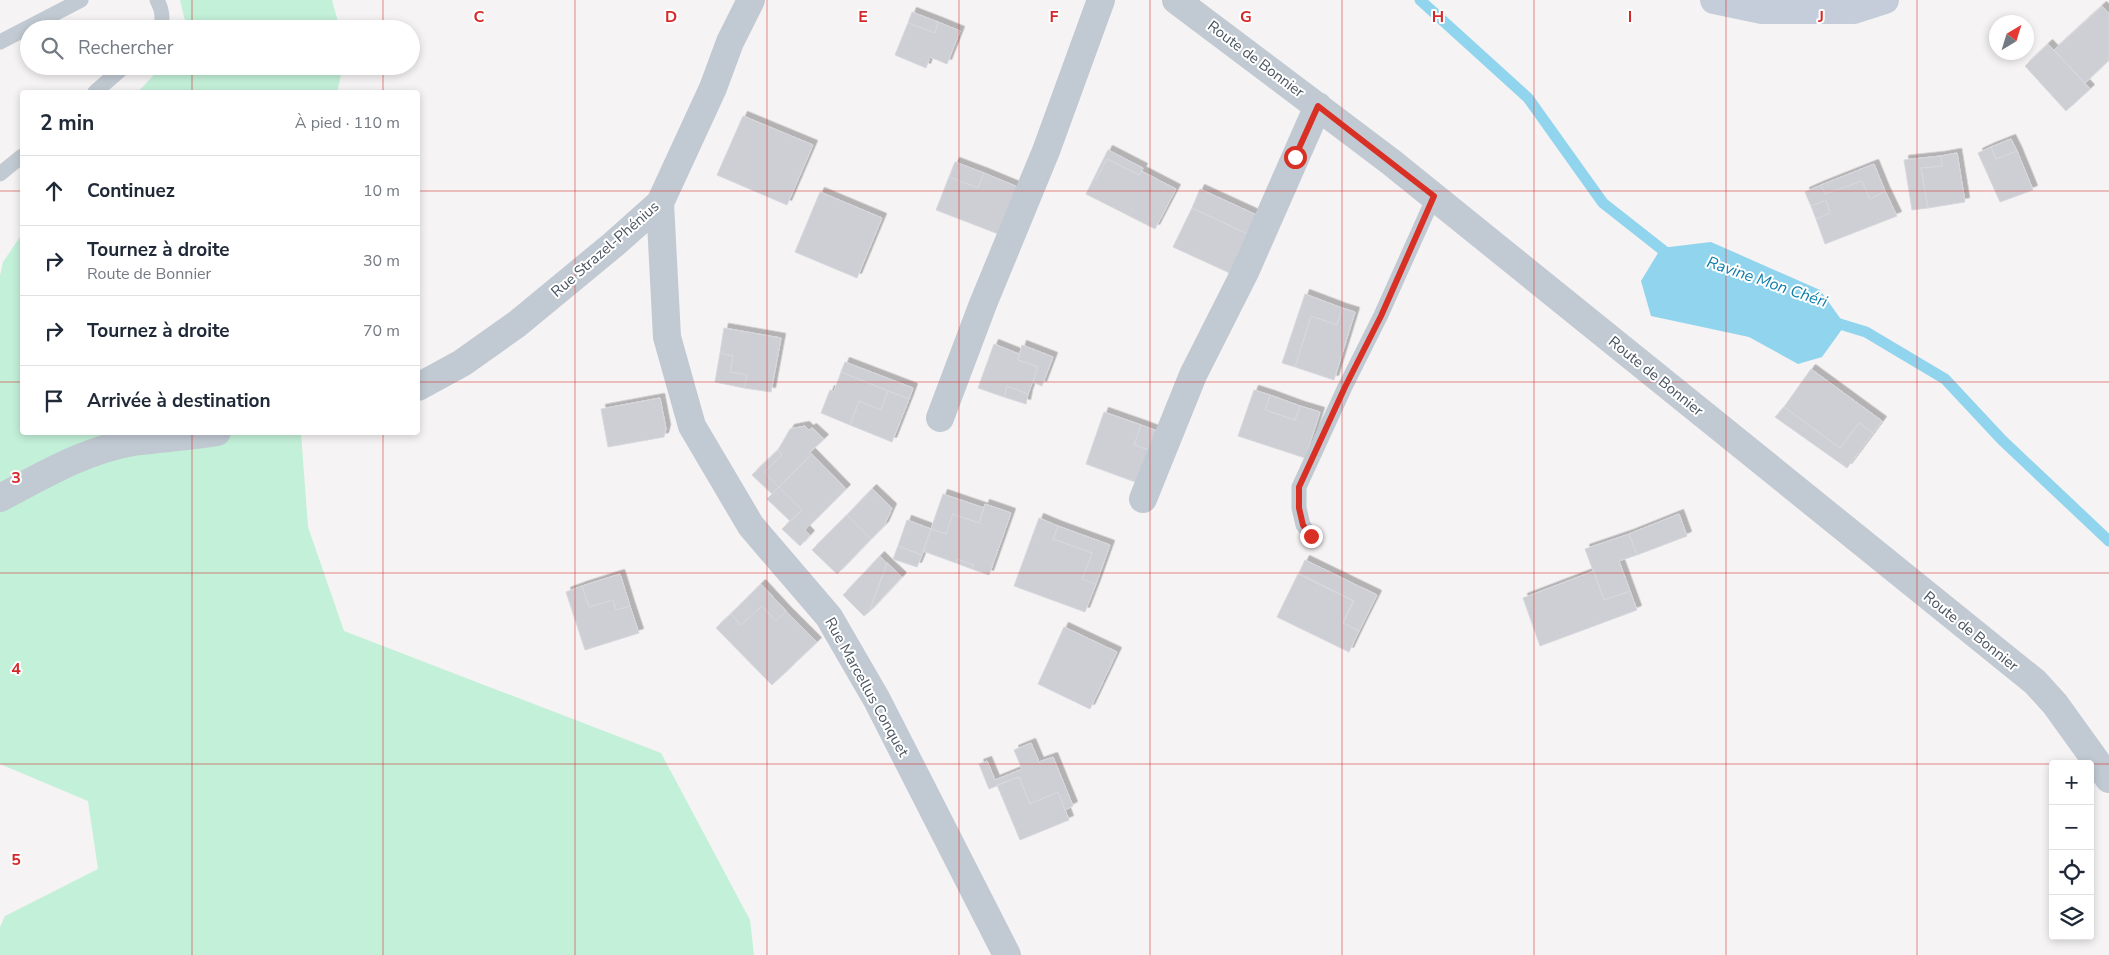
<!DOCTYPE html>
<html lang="fr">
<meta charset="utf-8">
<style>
body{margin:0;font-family:"Nunito Sans",sans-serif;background:#f6f6f7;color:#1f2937}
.controls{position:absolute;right:15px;bottom:15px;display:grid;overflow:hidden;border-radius:5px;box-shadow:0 2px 8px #0003}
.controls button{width:45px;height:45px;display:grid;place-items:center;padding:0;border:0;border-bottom:1px solid #e0e1e3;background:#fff;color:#1f2937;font:25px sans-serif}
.compass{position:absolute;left:1989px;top:15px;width:45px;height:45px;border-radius:50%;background:#fff;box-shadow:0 2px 8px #0003;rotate:38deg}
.stop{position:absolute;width:15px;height:15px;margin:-11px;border:4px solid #d93025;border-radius:50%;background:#fff}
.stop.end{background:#d93025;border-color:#fff;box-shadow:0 1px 5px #0008}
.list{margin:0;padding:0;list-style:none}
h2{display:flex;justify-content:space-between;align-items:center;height:65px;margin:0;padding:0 20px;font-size:21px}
h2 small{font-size:16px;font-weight:400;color:#747a83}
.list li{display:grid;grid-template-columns:32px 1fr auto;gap:15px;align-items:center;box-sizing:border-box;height:70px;padding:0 20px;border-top:1px solid #e0e1e3}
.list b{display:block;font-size:19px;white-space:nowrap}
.list p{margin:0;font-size:16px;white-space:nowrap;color:#747a83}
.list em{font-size:16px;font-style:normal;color:#747a83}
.icon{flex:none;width:28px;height:28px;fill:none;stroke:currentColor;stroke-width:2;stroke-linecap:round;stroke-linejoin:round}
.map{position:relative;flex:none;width:2109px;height:955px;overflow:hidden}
.search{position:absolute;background:#fff;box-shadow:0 2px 8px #0003;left:20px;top:20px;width:400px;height:55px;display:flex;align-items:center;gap:12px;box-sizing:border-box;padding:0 18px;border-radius:28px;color:#747a83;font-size:19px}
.panel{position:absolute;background:#fff;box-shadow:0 2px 8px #0003;left:20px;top:90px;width:400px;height:345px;border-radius:5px}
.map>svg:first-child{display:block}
.green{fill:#c3f0d8}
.water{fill:#91d4ed}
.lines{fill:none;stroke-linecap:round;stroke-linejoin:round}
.stream{stroke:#91d4ed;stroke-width:11}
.building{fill:#cdcfd5;stroke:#d7d8de;filter:url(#shadow)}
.lane{stroke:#c1c9d2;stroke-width:15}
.street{stroke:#c1c9d2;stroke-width:28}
.secondary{stroke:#c4cdd9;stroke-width:28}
.route{stroke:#d93025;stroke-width:6}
.grid{fill:none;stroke:#d62828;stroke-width:1;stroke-opacity:0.55}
.labels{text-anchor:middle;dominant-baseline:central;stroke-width:4;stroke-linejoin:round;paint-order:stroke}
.street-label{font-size:15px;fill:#4a5461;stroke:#fff}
.water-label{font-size:16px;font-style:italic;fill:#0d7da9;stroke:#fff}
.grid-label{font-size:16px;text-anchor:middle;font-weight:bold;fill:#d62828;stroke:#fff;stroke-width:4;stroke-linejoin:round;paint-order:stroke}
</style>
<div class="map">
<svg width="2109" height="955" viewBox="0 0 2109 955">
<defs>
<filter id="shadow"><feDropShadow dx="4.5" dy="-4.5" stdDeviation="0" flood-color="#0004"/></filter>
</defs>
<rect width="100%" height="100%" fill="#f5f3f3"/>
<path class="green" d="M180 0H332L340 29H187Z
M162 66H343L337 92H138Z
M22 234V432L301 433 308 527 344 631 661 753 750 920 754 955H0V927L5 916 98 869 88 801 0 764V276L3 262Z"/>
<path class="water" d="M1711 242 1820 290 1845 325 1822 357 1798 364 1749 337 1651 316 1641 281 1661 248Z"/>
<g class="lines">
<path class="stream" d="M1420 0 1528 98 1603 203 1673 258
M1830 321 1866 332 1945 379 2002 440 2109 541"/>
</g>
<path class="building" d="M2102 6 2109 13V60L2085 83 2054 50Z
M912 12 938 22 935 33 908 23Z
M938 22 960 31 947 64 930 57 926 68 895 55 908 23 935 33Z
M2048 44 2090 89 2066 111 2025 66Z
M743 116 813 145 787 205 717 175Z
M2011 139 2017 151 1996 159 1991 147Z
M1991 147 1996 159 2017 151 2033 190 2000 202 1978 153Z
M1108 150 1143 168 1139 175 1107 159 1096 180 1094 178Z
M1957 153 1965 202 1928 208 1921 168 1942 166 1941 156Z
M1941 156 1942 166 1921 168 1928 208 1912 210 1904 160Z
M1107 159 1139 175 1141 171 1176 189 1155 229 1086 194 1094 178 1096 180Z
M955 162 984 173 978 188 949 177Z
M1874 164 1885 191 1870 199 1862 181 1825 194 1821 185Z
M984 173 1020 188 1001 235 936 210 949 177 978 188Z
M1862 181 1870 199 1885 191 1897 216 1825 244 1816 219 1830 213 1826 200 1811 206 1805 192 1821 185 1825 194Z
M1200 189 1261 217 1252 236 1192 208Z
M820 192 882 218 857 278 795 252Z
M1826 200 1830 213 1816 219 1811 206Z
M1192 208 1252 236 1234 275 1173 247Z
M1305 294 1342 308 1337 325 1311 316 1295 367 1282 363Z
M1342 308 1355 312 1334 380 1295 367 1311 316 1337 325Z
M724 328 781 338 771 392 744 388 747 375 730 372 733 356 720 353Z
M994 344 1019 354 1018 360 1038 367 1028 394 1007 386 1004 397 978 388Z
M1022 345 1053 357 1042 386 1033 382 1038 367 1018 360Z
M720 353 733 356 730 372 747 375 744 388 715 382Z
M845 362 913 388 909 399 841 372Z
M1811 369 1882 421 1873 433 1859 423 1840 448 1784 407Z
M841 372 888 391 881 410 859 401 850 425 821 413 830 390 834 392Z
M1007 386 1028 394 1026 404 1004 397Z
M1254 390 1270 395 1265 410 1295 420 1300 406 1320 412 1305 458 1238 436Z
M888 391 909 399 892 442 850 425 859 401 881 410Z
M1270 395 1300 406 1295 420 1265 410Z
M660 398 666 429 664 437 608 447 601 409Z
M1784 407 1840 448 1859 423 1873 433 1847 468 1775 417Z
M1104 412 1141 425 1134 445 1149 450 1138 483 1086 464Z
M1141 425 1157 431 1149 450 1134 445Z
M805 426 809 430 812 428 824 439 810 452 812 454 779 487 764 472 782 455 778 450 790 429Z
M778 450 782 455 764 472 779 487 772 494 752 475Z
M812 454 846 489 805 530 810 535 800 546 782 529 802 510 779 487Z
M779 487 802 510 790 521 767 499Z
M872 489 892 508 884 526 871 539 847 515Z
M943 494 984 508 979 523 953 514 946 534 931 529Z
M985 504 1011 513 989 575 972 569 974 565 957 559 956 563 923 551 931 529 946 534 953 514 979 523Z
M1679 514 1687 536 1637 555 1629 534Z
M847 515 871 539 837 574 812 550Z
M1039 518 1058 526 1053 539 1092 553 1082 579 1096 584 1085 612 1014 586Z
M907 520 931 529 922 555 898 546Z
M1058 526 1110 545 1096 584 1082 579 1092 553 1053 539Z
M1629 534 1637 555 1619 561 1630 591 1604 600 1585 549Z
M898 546 922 555 917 567 893 559Z
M880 556 887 563 869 612 864 616 843 595Z
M957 559 974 565 972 569 956 563Z
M1305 560 1377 595 1359 631 1343 623 1354 601 1299 573Z
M887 563 902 577 869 612 882 577Z
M1594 571 1604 600 1630 591 1637 610 1540 646 1523 598Z
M620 574 630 606 616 610 613 600 589 607 582 586Z
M1298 574 1353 601 1343 623 1359 631 1349 652 1277 617Z
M761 584 786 611 776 621 762 606 741 625 731 614Z
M582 586 589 607 613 600 616 610 630 606 639 633 585 650 566 592Z
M762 606 776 621 786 611 817 642 772 685 716 628 731 614 741 625Z
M1064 627 1117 652 1090 709 1038 684Z
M1031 743 1039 762 1053 757 1073 806 1065 810 1058 792 1030 804 1019 777 989 789 979 764 987 761 995 780 1022 769 1014 750Z
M1019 777 1030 804 1058 792 1069 820 1020 840 997 785Z"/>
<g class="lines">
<path class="lane" d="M157 0C162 9 164 20 159 29
M0 42 81 0
M95 92 125 66
M0 174 22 156
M1311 536 1303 525 1299 508V487L1345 387 1381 315 1434 197"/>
<path class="street" d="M1176 0 1391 162 2035 682 2055 704 2109 779
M660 203 667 337 692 426 751 526 829 617 877 700 1007 955
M418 387 462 363 517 324 614 244 660 203 713 88 730 42 751 0
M940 418 983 304 1046 151 1101 0
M0 498C42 476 85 450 133 442 161 438 189 437 217 432
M1143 499 1193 375 1245 272 1318 106"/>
<path class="secondary" d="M1714 0 1762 10H1854L1885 0"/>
</g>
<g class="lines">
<path class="route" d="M1295 157 1318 106 1434 196 1381 316 1345 387 1299 487V508L1303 525 1311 536"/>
</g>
<path class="grid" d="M192 0V29M383 0V29M575 0V955M767 0V955M959 0V955M1150 0V955M1342 0V955M1534 0V955M1726 0V955M1917 0V955M192 66V92M383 66V92M0 191H22M418 191H2109M0 382H22M418 382H2109M192 432V955M383 432V955M0 573H2109M0 764H2053M2090 764H2109"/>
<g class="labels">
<g class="street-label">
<text transform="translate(1256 59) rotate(37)">Route de Bonnier</text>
<text transform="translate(605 249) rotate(-41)">Rue Strazel-Phénius</text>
<text transform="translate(1656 376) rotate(39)">Route de Bonnier</text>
<text transform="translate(1971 631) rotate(39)">Route de Bonnier</text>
<text transform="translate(867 687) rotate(61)">Rue Marcellus Conquet</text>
</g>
<g class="water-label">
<text transform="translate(1767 282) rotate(19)">Ravine Mon Chéri</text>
</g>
</g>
<g class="grid-label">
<text x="479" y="22">C</text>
<text x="671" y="22">D</text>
<text x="863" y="22">E</text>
<text x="1054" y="22">F</text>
<text x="1246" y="22">G</text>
<text x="1438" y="22">H</text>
<text x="1630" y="22">I</text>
<text x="1821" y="22">J</text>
<text x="16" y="483">3</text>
<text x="16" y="674">4</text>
<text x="16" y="865">5</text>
</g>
</svg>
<div class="controls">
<button>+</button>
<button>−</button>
<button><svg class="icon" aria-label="locate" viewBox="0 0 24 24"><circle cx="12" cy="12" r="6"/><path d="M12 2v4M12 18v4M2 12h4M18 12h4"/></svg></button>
<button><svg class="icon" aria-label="layers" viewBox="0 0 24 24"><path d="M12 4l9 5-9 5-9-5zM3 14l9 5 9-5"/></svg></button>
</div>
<svg class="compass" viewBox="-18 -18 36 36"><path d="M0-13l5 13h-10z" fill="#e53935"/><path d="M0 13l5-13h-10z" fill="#747a83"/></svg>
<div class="stop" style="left:1295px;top:157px"></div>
<div class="stop end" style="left:1311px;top:536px"></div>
<div class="search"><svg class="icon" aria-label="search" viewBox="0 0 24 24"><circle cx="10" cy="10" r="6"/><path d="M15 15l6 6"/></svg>Rechercher</div>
<section class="panel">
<h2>2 min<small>À pied · 110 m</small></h2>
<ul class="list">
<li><svg class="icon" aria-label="ahead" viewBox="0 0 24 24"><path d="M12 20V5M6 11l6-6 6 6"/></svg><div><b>Continuez</b></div><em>10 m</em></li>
<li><svg class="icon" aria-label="right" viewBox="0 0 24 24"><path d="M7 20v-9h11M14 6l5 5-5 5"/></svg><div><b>Tournez à droite</b><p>Route de Bonnier</p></div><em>30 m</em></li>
<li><svg class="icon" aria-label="right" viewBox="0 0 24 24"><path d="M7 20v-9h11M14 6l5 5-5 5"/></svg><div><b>Tournez à droite</b></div><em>70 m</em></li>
<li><svg class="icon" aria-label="arrive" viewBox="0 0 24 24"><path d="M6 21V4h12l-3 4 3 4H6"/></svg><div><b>Arrivée à destination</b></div></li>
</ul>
</section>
</div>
